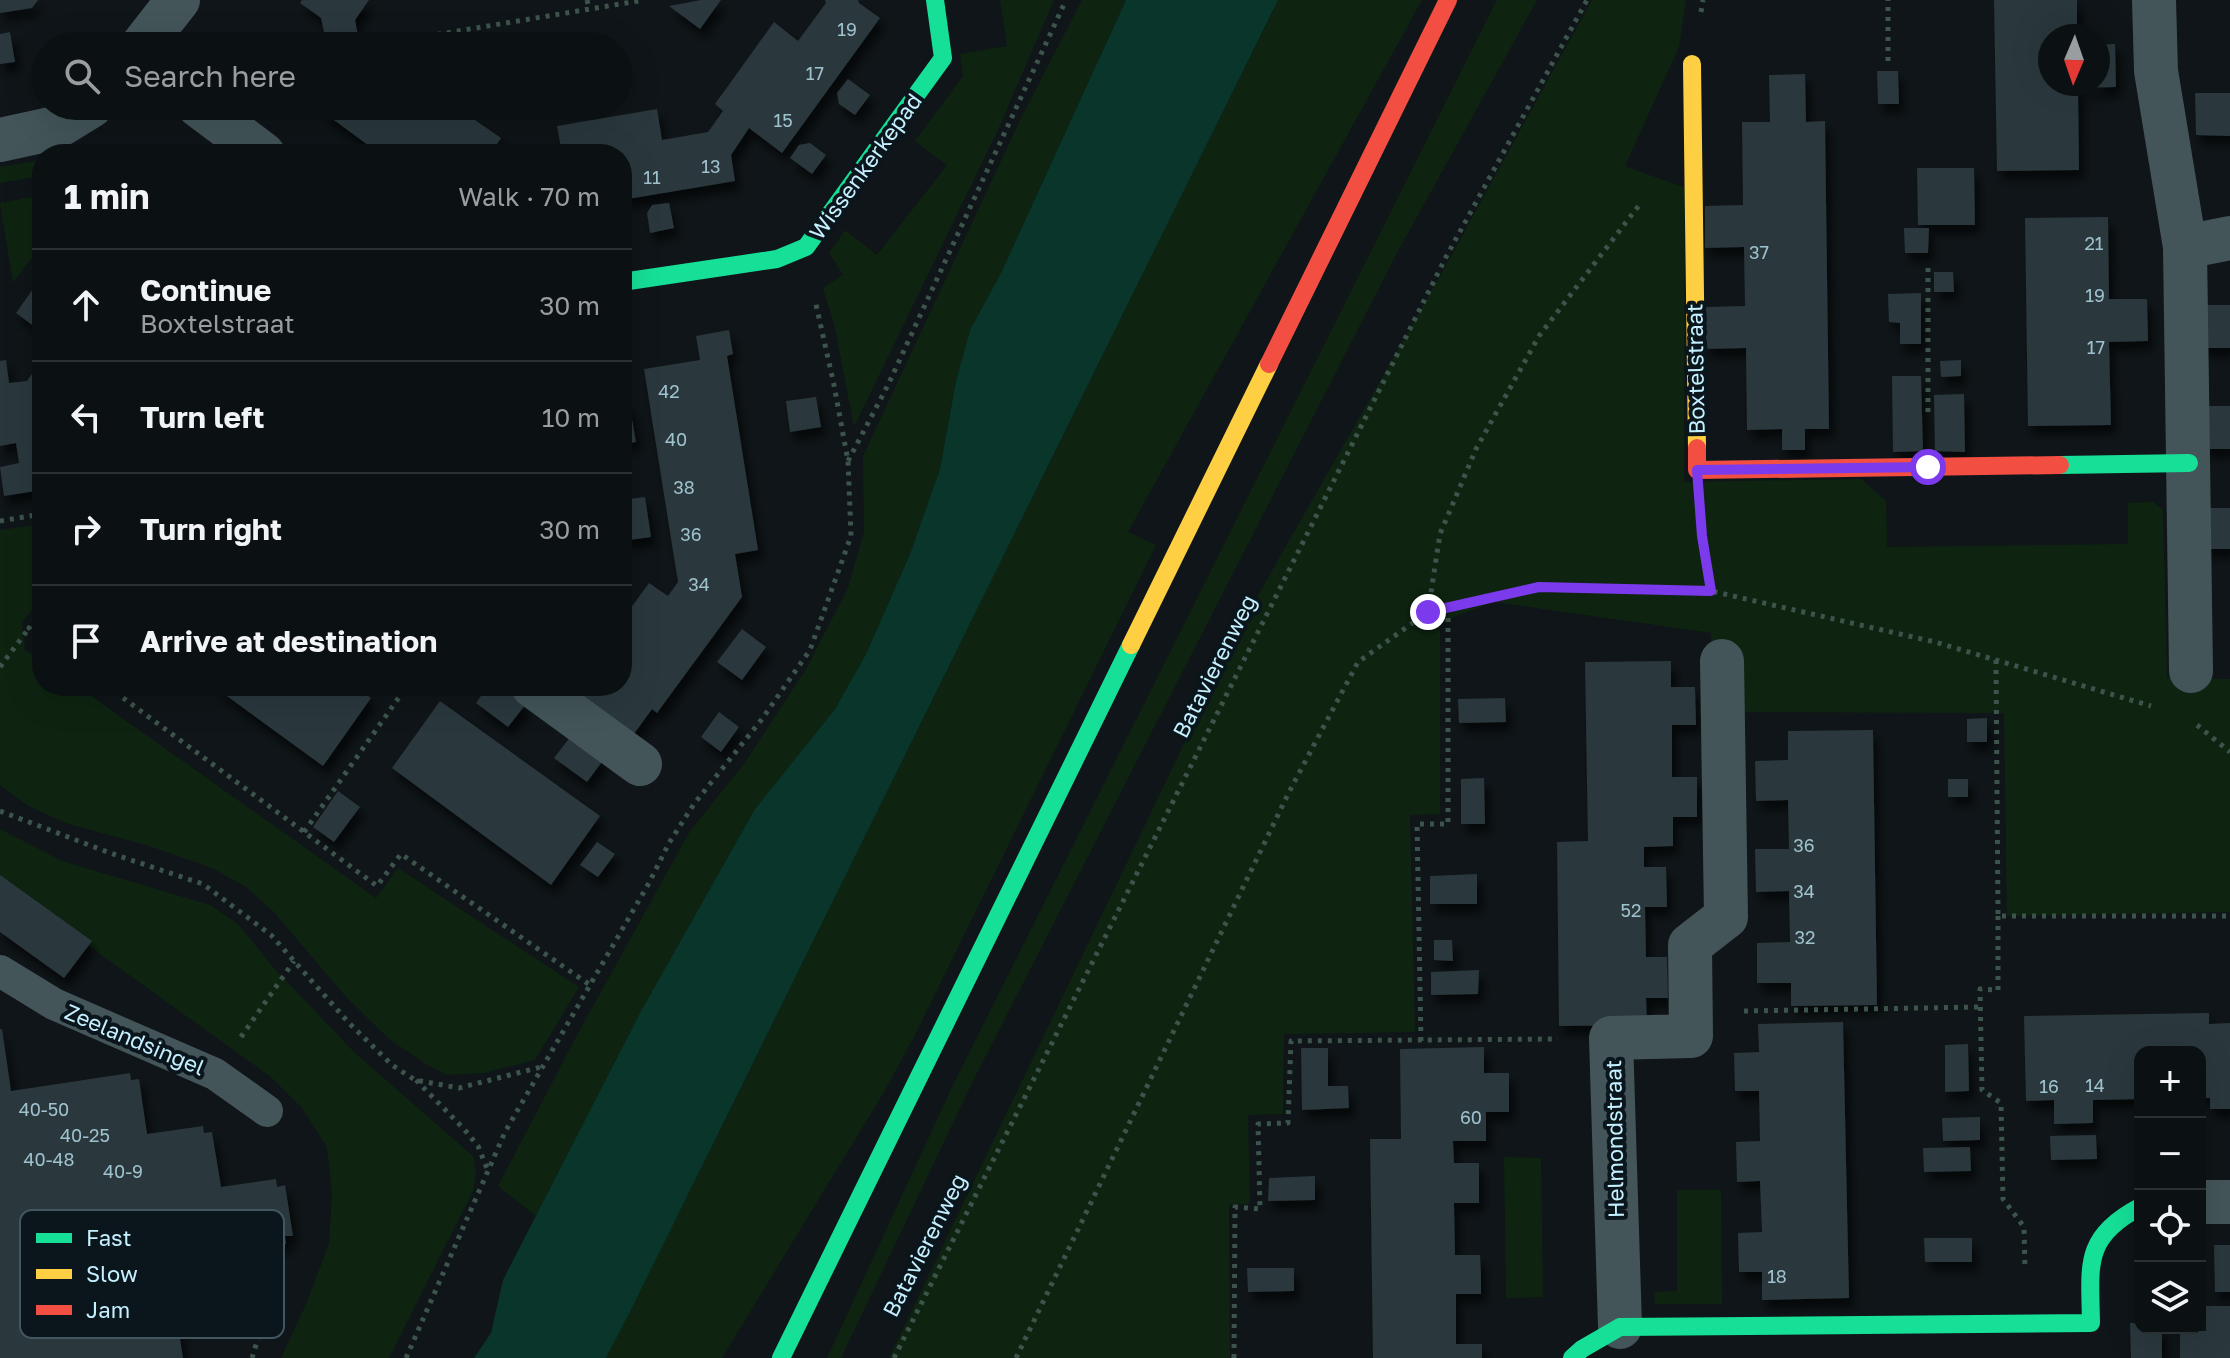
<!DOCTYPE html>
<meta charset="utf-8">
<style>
body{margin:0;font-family:"Golos Text",sans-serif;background:#14191b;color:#f1f3f6}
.controls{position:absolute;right:24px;bottom:24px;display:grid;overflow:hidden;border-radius:16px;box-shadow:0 8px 32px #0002}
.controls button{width:72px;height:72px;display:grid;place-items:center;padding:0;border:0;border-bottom:2px solid #2b3032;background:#0b1012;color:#f1f3f6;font:40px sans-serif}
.compass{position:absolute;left:2038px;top:24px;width:72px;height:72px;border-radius:50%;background:#0b1012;box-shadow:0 8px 32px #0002;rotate:182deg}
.stop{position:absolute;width:24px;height:24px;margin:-18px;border:6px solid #7c3aed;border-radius:50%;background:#fff}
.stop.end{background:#7c3aed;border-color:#fff;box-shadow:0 2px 8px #0008}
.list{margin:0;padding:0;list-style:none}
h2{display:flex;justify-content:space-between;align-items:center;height:104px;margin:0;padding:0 32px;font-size:34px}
h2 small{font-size:26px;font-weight:400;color:#9a9d9f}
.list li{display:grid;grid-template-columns:52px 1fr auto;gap:24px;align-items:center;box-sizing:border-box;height:112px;padding:0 32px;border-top:2px solid #2b3032}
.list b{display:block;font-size:30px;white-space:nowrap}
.list p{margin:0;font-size:26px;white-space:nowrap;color:#9a9d9f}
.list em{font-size:26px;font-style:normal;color:#9a9d9f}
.icon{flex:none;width:44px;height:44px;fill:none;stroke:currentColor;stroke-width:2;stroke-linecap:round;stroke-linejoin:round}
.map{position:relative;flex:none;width:2230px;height:1358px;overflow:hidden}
.search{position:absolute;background:#0b1012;box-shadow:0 8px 32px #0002;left:32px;top:32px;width:600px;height:88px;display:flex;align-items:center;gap:20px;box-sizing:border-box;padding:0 28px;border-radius:44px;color:#9a9d9f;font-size:30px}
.panel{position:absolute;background:#0b1012;box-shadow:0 8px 32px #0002;left:32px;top:144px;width:600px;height:552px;border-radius:32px}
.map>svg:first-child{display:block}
.green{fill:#0e2411}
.water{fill:#09352b}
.building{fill:#2b373c;filter:url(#shadow)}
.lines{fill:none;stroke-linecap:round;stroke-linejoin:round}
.path{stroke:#3c544b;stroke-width:5;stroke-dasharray:4 6;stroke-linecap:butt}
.lane{stroke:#435559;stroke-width:32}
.street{stroke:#435559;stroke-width:44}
.fast{stroke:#16e098;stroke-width:18}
.slow{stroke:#ffcf43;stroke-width:18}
.jam{stroke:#f24e42;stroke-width:18}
.route{stroke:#7c3aed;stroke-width:10}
.labels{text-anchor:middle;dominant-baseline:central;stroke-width:8;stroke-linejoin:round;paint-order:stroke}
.number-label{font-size:18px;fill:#9ec2ce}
.street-label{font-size:22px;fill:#c5f0ff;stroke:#0b161c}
.key{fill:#0b161c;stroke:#435760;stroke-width:2}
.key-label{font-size:22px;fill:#c5f0ff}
</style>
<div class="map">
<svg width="2230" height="1358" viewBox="0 0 2230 1358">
<defs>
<filter id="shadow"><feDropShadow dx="5" dy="9" stdDeviation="4" flood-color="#0009"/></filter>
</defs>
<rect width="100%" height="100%" fill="#0f1518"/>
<path class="green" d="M1000 0H1054L997 132 854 427 835 328 823 288 843 275 829 253 845 230 877 255 947 165 915 141 963 76 960 54 1007 46Z
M1082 0H1126L1001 273 970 330 956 381 940 469 910 554 866 654 835 709 755 809 641 1011 536 1216 498 1186 576 1037 690 831 744 764 806 669 848 588 864 532 863 456 1022 116Z
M1278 0H1422L1128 532 1156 545 912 1041 884 1092 722 1358H606L630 1312Z
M1497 0H1537L1397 253 973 1081 841 1358H827L952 1087Z
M1592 0H1686L1679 47 1625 166 1685 188 1684 482 1861 479 1886 501 1887 547 2128 544V503L2153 502 2163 510 2167 678 2230 679V912L2007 916 2004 713 1712 712 1711 633 1494 602 1440 622V814L1410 815 1415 1032 1284 1034 1283 1114 1248 1115 1250 1204 1229 1205 1230 1358H889L1241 625 1440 276Z
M42 160V176L0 183V167Z
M42 195V244L13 283 0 203Z
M42 524V595L22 623 25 650 42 661V686H77L376 898 398 868 579 987 535 1060 484 1073 447 1075 426 1064 389 1039 346 997 274 912 246 887 212 868 146 845 65 823 27 805 0 785V530Z
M0 829 62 861 210 905 238 924 273 967 355 1053 473 1156 476 1173 473 1191 389 1358H281L306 1304 329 1244 332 1195 327 1147 302 1108 271 1077 0 882Z
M1504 1157 1541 1158 1543 1297 1506 1298Z
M1677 1190H1721L1722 1304H1655L1654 1292 1677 1291Z"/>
<path class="water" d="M1126 0H1278L630 1312 606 1358H474L491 1333 503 1280 641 1011 755 809 835 709 866 654 910 554 940 469 956 381 970 330 1001 273Z"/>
<path class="building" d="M0 0H38L32 8 0 13Z
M302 0H369L355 20 360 46H327L321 18 300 3Z
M701 0H721L700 29 669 6Z
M825 0H858L859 3 880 18 782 153 749 128 731 155 735 181 622 200V154H562L557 126 657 109 662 140 708 132 723 111 715 104 774 22 798 41 826 3Z
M1994 0H2077V36H2050V84H2098V45L2115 44 2116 87 2078 88 2079 170 1997 171Z
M10 32 15 62 0 64V34Z
M1877 71H1898L1899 104H1878Z
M1805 74 1806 122 1825 121 1829 429H1805V450H1782V429L1747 430 1746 348 1706 349V307L1745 306 1744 247 1705 248V206L1743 205 1742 122H1770L1769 75Z
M848 79 870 95 855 115 839 104 837 93Z
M2195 93H2230V136L2196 135Z
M315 106H455L501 138 495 147 505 154H380Z
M810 143 826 155 812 174 790 158 799 145Z
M1917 168H1974L1975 225H1918Z
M669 203 674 228 650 233 647 213 652 205Z
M2108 217 2109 299H2147L2148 341 2109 342 2111 425 2028 426 2025 218Z
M1904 228H1929L1928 253H1905Z
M1934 272H1953L1954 292H1934Z
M40 279 42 281V326L39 330 16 313Z
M1921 293V344H1900V323L1889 322 1888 294Z
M2200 305H2230V348H2201Z
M729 330 733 354 727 356 758 550 735 554 742 597 657 713 652 709 631 738 570 694 575 686H622V620L649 583 668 596 678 582 644 369 700 360 696 336Z
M6 360 9 383 27 381 42 360V458H40L42 490 4 496 0 467 19 463 16 443 0 446V361Z
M1961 360V376L1941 377 1940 361Z
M1892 376H1921L1923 451 1893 452Z
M1964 394 1965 452 1935 451 1934 395Z
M816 397 821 427 790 432 786 401Z
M629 402 636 442 622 444V403Z
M2202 406H2230V449H2203Z
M645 497 651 537 622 541V500Z
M2204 508H2230V549H2205Z
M742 629 766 647 742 680 717 662Z
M1671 661V687H1695L1696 725H1672V777H1697V817H1673V846L1644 847V867H1666L1667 907H1645L1646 957H1667L1668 998H1646L1647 1025 1559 1026 1557 842 1588 841 1585 662Z
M213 686H354L371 698 323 766Z
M488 686H501L526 704 508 727 476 703Z
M1505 698 1506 722 1459 723 1458 699Z
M440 701 600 816 551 885 392 768Z
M719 712 739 727 721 752 701 737Z
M1987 718V742H1967V719Z
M1873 730 1877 1005 1791 1006V983H1757V943L1790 942 1789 891 1756 892 1755 849H1789L1788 800 1756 801 1755 761 1788 760V731Z
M571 736 604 759 587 782 554 758Z
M1484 778 1485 824H1461V779Z
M1948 779H1968V797H1948Z
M338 791 360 807 334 842 313 827Z
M597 842 615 854 598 877 580 865Z
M1477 874V904H1430V876Z
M0 875 92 941 64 978 0 932Z
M1434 940H1452L1453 961 1434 960Z
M1479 970 1478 994 1431 995V972Z
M2209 1013V1024L2230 1023V1109H2210V1098H2200V1052H2140V1099L2093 1100V1123L2054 1124V1100L2026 1101 2024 1016Z
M1843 1022 1849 1298 1762 1300V1272H1739L1738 1233 1762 1232 1761 1207 1760 1181 1737 1182 1736 1142 1760 1141 1759 1091H1735L1734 1053 1759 1052 1758 1024Z
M0 1029H2L11 1091 130 1073 131 1080 139 1079 147 1134 203 1126 204 1133 212 1132 221 1187 276 1179 277 1187 285 1185 293 1236H285L286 1244 232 1253 240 1308 232 1310 234 1318 178 1326 183 1358H0Z
M1968 1044 1969 1091 1945 1092V1045Z
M1484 1047V1073H1509V1112H1486V1141H1453L1454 1163H1479V1203H1454L1455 1255H1480L1481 1275V1294H1456V1344H1482V1358H1373L1370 1139H1401L1400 1049Z
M1301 1048H1328V1086H1348L1349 1108 1302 1110Z
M1980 1117V1140L1943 1141 1942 1118Z
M2096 1135 2097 1159 2051 1160 2050 1136Z
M1970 1147 1971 1171 1924 1172 1923 1148Z
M1315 1176V1200L1268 1201 1269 1178Z
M1924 1238H1972V1262H1925Z
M2214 1245H2230V1292H2215Z
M1247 1268H1294V1291L1248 1292Z
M2206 1306H2230V1358H2180V1331H2206Z
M2130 1323H2140V1328H2162V1358H2131Z"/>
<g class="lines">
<path class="path" d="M587 0 589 8
M1701 12 1703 0
M368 46 644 0
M1888 61V0
M1928 268V415
M848 461 888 385 1066 0
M0 521 42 514
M1700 521 1711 591
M42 610 29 628 42 638
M1428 612 1440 534 1476 449 1539 336 1640 204
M1996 660 1998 916H2230
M0 667 29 628
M107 686 377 886 401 854 590 985
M2197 725 2230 752
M0 811 110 853 203 884 271 935 349 1023 392 1065 415 1080 459 1088 541 1067
M304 832 407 686
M1998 916V990L1980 989 1982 1090 2001 1103 2003 1199 2024 1227 2025 1270
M1744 1011 1980 1007
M241 1037 294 961
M1421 1041 1417 824H1448V607
M416 1080 464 1129 478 1146 488 1171
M252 1358 258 1338 277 1294
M406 1358 505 1132 649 883 669 843 694 804 762 719 810 650 851 536 848 461 834 385 815 300
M894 1358 1446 257 1587 0
M1016 1358 1289 792 1358 662 1428 612 1539 587 1711 591 1935 642 2151 706
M1234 1358 1235 1207 1260 1209 1258 1124 1288 1123 1291 1041 1558 1039"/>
<path class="lane" d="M0 971 54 1004 215 1074 267 1111"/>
<path class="street" d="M2154 0 2156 71 2185 247 2230 238
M142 46 178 0
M199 106 263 154
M0 140 55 128 91 106
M2185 247 2191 671
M533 686 640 764
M2200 1202H2230
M1620 1327 1611 1038 1691 1036 1690 945 1726 917 1722 661"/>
<path class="fast" d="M622 282 777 259 806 247 943 58 935 0
M2060 465 2189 463
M781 1358 1131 645
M1572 1358 1582 1349 1620 1327 2091 1323C2090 1265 2083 1237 2140 1207"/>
<path class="slow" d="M1692 64 1697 448
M1131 645 1269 364"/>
<path class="jam" d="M1269 364 1448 0
M1697 448V470L2060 465"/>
</g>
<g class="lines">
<path class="route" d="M1428 612 1539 587 1711 591 1702 536 1697 470 1928 467"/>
</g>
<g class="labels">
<g class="number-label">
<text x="847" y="29">19</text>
<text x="815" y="73">17</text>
<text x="783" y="120">15</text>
<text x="711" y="166">13</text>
<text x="652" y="177">11</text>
<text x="2094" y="243">21</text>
<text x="1759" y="252">37</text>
<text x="2095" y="295">19</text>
<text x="2096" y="347">17</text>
<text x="669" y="391">42</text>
<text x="676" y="439">40</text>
<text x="684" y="487">38</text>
<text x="691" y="534">36</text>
<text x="699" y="584">34</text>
<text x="1804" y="845">36</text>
<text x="1804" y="891">34</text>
<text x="1631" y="910">52</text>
<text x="1805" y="937">32</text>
<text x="2095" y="1085">14</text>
<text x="2049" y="1086">16</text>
<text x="44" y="1109">40-50</text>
<text x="1471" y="1117">60</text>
<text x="85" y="1135">40-25</text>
<text x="49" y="1159">40-48</text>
<text x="123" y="1171">40-9</text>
<text x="1777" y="1276">18</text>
</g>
<g class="street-label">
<text transform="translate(865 166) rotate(-54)">Wissenkerkepad</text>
<text transform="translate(1695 369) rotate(-91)">Boxtelstraat</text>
<text transform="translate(1214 666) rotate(-63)">Batavierenweg</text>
<text transform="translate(135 1039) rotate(23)">Zeelandsingel</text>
<text transform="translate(1614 1139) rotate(-91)">Helmondstraat</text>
<text transform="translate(924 1245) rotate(-63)">Batavierenweg</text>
</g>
</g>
<rect x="20" y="1210" width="264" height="128" rx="12" class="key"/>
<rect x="36" y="1233" width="36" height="10" fill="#16e098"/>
<rect x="36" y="1269" width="36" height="10" fill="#ffcf43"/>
<rect x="36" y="1305" width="36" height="10" fill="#f24e42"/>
<g class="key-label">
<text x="86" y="1246">Fast</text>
<text x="86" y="1282">Slow</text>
<text x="86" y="1318">Jam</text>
</g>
</svg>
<div class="controls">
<button>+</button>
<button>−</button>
<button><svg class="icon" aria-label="locate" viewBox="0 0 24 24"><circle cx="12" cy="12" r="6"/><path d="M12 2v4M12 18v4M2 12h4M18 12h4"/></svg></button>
<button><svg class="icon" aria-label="layers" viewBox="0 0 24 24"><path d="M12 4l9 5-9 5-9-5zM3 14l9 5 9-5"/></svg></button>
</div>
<svg class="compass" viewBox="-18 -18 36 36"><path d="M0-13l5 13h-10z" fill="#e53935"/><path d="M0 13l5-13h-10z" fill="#9a9d9f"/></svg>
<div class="stop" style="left:1928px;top:467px"></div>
<div class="stop end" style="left:1428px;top:612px"></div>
<div class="search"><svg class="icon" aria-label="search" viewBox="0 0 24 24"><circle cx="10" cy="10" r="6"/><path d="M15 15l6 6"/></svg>Search here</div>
<section class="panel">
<h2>1 min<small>Walk · 70 m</small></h2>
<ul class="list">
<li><svg class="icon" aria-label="ahead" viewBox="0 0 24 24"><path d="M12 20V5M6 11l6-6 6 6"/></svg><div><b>Continue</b><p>Boxtelstraat</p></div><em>30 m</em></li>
<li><svg class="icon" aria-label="left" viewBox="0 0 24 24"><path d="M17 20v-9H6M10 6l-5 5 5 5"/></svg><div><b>Turn left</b></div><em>10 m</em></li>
<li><svg class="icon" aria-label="right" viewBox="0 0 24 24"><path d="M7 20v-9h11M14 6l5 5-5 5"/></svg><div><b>Turn right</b></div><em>30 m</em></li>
<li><svg class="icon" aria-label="arrive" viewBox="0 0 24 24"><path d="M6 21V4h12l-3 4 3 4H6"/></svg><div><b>Arrive at destination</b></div></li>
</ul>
</section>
</div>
